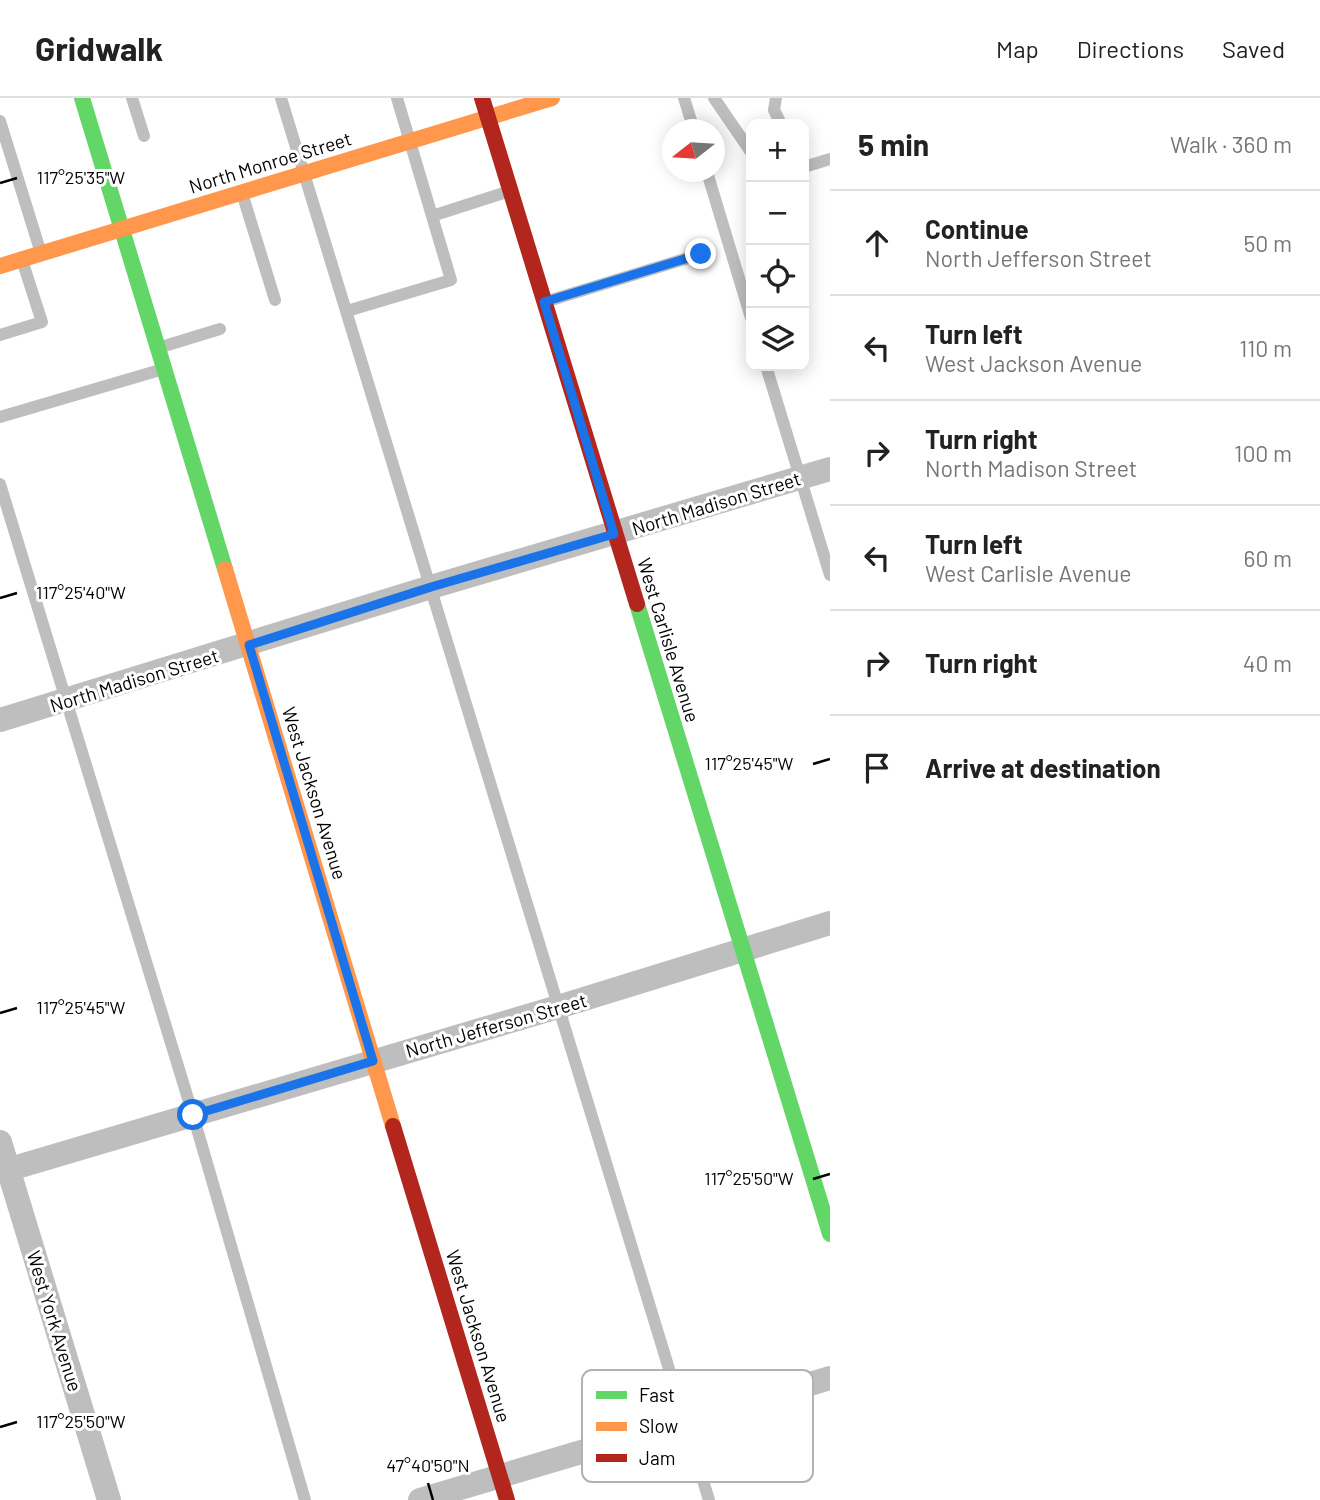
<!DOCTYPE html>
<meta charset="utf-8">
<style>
body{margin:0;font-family:Barlow,sans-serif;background:#f2f2f2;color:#222}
.controls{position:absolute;right:21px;top:21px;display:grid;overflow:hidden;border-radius:14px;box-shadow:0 4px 18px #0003}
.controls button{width:63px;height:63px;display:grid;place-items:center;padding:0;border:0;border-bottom:2px solid #e0e0e0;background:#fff;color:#222;font:35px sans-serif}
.compass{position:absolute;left:662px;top:21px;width:63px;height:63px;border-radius:50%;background:#fff;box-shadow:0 4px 18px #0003;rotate:253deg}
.stop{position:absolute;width:21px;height:21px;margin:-16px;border:5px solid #1a73e8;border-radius:50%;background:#fff}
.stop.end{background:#1a73e8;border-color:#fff;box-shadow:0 2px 7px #0008}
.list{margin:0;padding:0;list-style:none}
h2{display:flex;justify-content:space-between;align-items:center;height:91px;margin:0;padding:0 28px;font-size:30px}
h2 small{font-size:23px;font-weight:400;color:#767676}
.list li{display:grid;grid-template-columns:46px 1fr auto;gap:21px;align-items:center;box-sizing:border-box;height:105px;padding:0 28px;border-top:2px solid #e0e0e0}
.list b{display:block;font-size:26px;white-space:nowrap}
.list p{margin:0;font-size:23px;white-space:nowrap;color:#767676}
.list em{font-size:23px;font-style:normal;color:#767676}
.icon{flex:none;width:38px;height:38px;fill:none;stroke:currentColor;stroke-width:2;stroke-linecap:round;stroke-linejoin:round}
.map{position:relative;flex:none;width:830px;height:1402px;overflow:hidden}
header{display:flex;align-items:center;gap:42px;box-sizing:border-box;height:98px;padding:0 35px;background:#fff;border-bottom:2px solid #e0e0e0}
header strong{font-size:33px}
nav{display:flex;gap:38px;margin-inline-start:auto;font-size:24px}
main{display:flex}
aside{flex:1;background:#fff}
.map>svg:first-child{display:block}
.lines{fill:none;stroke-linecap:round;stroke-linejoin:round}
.lane{stroke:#bebebe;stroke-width:12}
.street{stroke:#bebebe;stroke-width:24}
.fast{stroke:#63d668;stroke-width:16}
.slow{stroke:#ff974d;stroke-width:16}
.jam{stroke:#b3261e;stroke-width:16}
.route{stroke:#1a73e8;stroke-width:9}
.ticks{fill:none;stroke:#000;stroke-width:2.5}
.labels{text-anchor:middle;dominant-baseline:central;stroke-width:6;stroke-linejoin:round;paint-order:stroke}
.street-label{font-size:19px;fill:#000;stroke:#fff}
.key{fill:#fff;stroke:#b2b2b2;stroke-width:2}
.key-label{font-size:19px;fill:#000}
.ticks-label{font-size:18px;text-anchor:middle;fill:#000;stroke:#fff;stroke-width:6;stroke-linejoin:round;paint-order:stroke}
</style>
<header>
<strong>Gridwalk</strong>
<nav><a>Map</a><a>Directions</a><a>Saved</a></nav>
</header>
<main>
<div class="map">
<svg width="830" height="1402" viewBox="0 0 830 1402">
<rect width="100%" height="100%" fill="#fff"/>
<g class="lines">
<path class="lane" d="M132 0 144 38
M281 0 709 1402
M684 0 694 32
M714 0 751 54
M776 0 774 12 781 26
M0 23 40 152
M804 69 830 61
M707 74 751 220
M242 95 275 202
M432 118 510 93
M548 203 701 156
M347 213 451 182 397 0
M0 237 42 224 22 162
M158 250 220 231
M766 268 830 477
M0 319 160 272
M0 386 193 1017 305 1402"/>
<path class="street" d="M0 622 431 489 830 371
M0 1044 109 1402
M0 1074 558 909 830 825
M420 1402 830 1280"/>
<path class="fast" d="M82 0 225 471
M637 506 830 1136"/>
<path class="slow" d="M0 168 552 0
M225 471 393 1028"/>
<path class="jam" d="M482 0 637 506
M393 1028 507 1402"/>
</g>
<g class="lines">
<path class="route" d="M193 1017 373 963 249 547 431 489 614 436 544 204 701 156"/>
</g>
<path class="ticks" d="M0 85 17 80M0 500 17 495M813 666 830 661M0 915 17 910M813 1081 830 1076M0 1329 17 1324M428 1385 433 1402"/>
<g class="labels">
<g class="street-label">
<text transform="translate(270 64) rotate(-17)">North Monroe Street</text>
<text transform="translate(716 405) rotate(-17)">North Madison Street</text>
<text transform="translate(669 542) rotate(73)">West Carlisle Avenue</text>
<text transform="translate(134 582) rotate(-17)">North Madison Street</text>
<text transform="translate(315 695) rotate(73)">West Jackson Avenue</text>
<text transform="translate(496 927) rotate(-16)">North Jefferson Street</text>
<text transform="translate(55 1223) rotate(73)">West York Avenue</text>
<text transform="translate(479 1238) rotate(73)">West Jackson Avenue</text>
</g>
</g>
<rect x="582" y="1272" width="231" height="112" rx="10" class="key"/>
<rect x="596" y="1293" width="31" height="8" fill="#63d668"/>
<rect x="596" y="1324" width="31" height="9" fill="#ff974d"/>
<rect x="596" y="1356" width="31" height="8" fill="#b3261e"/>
<g class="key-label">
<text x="639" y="1304">Fast</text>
<text x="639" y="1335">Slow</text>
<text x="639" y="1367">Jam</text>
</g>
<g class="ticks-label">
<text x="81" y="86">117°25'35"W</text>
<text x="81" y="501">117°25'40"W</text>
<text x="749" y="672">117°25'45"W</text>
<text x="81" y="916">117°25'45"W</text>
<text x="749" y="1087">117°25'50"W</text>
<text x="81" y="1330">117°25'50"W</text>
<text x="428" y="1374">47°40'50"N</text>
</g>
</svg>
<div class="controls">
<button>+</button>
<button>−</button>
<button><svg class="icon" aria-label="locate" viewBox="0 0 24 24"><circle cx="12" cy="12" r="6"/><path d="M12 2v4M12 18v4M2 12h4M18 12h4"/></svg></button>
<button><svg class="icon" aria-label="layers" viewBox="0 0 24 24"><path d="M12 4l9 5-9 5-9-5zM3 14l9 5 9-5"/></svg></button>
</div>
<svg class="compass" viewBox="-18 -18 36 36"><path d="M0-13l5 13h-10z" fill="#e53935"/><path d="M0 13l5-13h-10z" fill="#767676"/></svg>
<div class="stop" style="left:193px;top:1017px"></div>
<div class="stop end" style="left:701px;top:156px"></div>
</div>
<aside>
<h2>5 min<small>Walk · 360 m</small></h2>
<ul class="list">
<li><svg class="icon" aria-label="ahead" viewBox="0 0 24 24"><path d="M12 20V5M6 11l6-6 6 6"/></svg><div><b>Continue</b><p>North Jefferson Street</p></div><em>50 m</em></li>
<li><svg class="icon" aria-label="left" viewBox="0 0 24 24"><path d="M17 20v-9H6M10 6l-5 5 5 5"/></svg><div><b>Turn left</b><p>West Jackson Avenue</p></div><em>110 m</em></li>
<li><svg class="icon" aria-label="right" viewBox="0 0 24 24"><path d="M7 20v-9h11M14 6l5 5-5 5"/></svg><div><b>Turn right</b><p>North Madison Street</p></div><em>100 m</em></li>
<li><svg class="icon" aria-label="left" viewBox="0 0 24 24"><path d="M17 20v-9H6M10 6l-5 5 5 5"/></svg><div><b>Turn left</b><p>West Carlisle Avenue</p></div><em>60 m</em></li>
<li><svg class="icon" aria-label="right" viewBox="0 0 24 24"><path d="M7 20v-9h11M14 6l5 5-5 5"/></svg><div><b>Turn right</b></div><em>40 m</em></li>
<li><svg class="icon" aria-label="arrive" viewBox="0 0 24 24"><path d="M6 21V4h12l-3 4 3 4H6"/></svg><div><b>Arrive at destination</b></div></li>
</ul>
</aside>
</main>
